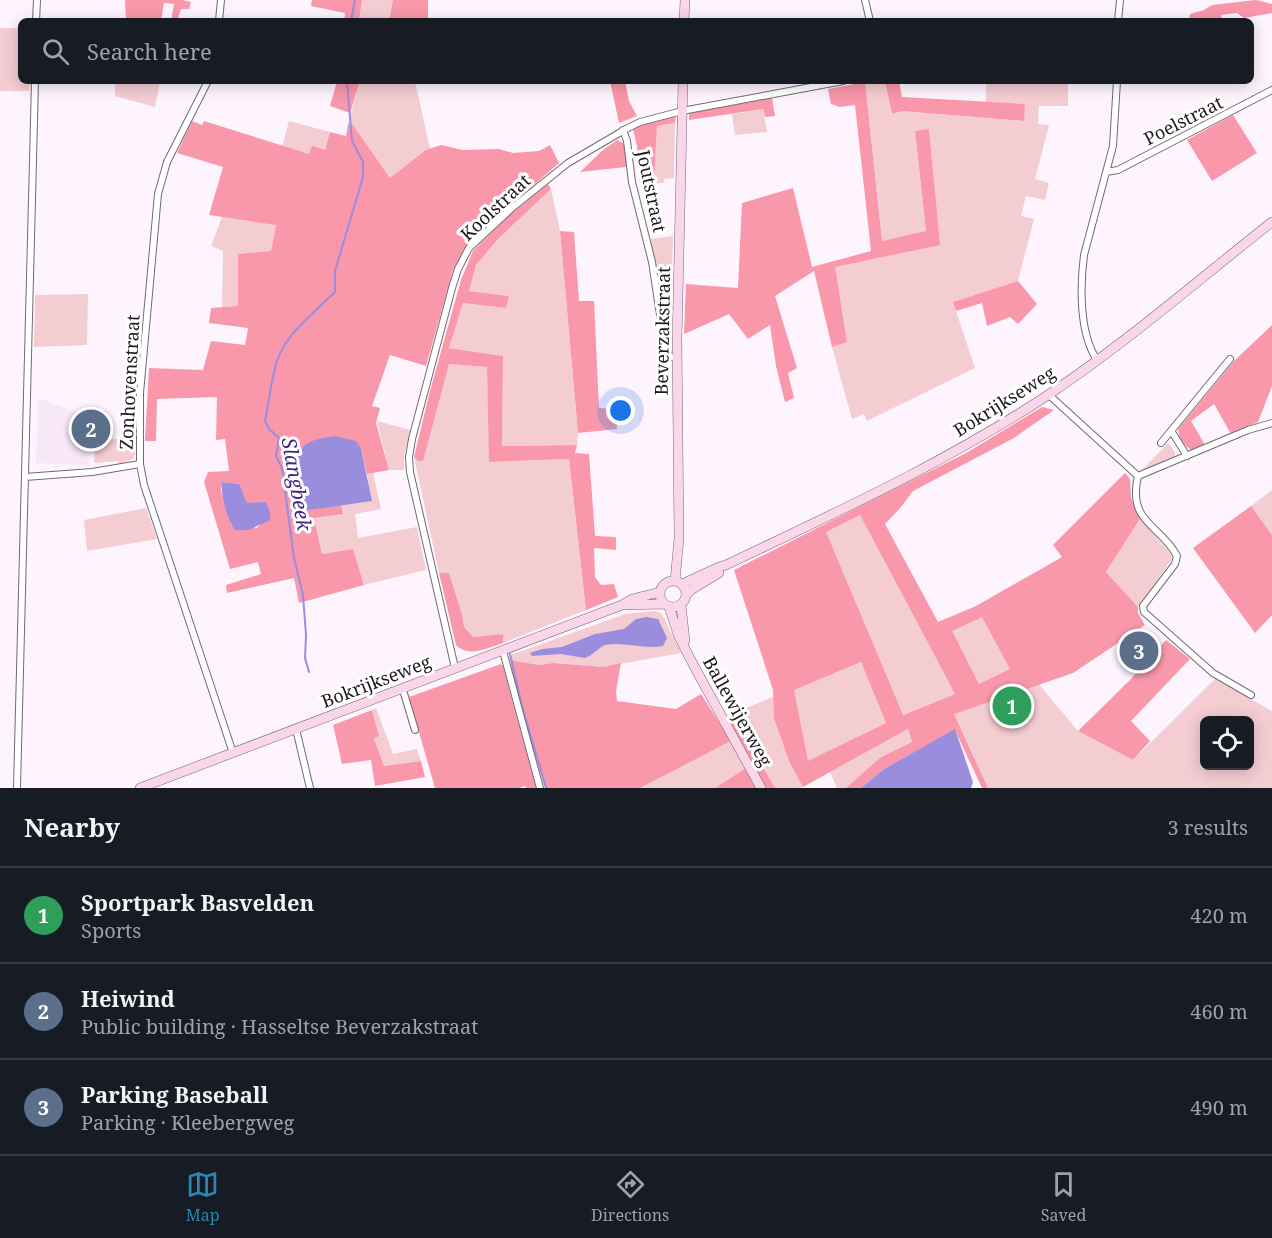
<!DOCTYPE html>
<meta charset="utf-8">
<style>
body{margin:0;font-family:"Noto Serif",serif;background:#242831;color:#f1f3f6}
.controls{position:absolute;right:18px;bottom:18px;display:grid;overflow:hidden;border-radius:9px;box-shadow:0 3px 15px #0003}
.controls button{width:54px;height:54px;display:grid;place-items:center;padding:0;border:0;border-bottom:2px solid #363941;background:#171b24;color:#f1f3f6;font:30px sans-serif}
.you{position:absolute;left:621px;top:411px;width:21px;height:21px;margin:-15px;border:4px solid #fff;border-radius:50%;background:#1a73e8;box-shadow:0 0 0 9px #1a73e833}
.badge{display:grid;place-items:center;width:39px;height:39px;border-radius:50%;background:#2887b3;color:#fff;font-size:20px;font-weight:700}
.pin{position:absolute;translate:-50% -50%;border:3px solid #fff;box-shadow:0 2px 6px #0006}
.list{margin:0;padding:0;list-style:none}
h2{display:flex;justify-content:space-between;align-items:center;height:78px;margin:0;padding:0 24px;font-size:26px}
h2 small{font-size:20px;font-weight:400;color:#9ea1a6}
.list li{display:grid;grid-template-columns:39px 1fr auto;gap:18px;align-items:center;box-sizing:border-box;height:96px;padding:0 24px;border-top:2px solid #363941}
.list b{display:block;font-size:22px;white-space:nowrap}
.list p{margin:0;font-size:20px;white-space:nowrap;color:#9ea1a6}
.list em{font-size:20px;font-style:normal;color:#9ea1a6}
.icon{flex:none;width:33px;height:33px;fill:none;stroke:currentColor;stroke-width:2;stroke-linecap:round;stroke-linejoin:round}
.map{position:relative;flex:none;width:1272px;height:788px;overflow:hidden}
.search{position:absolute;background:#171b24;box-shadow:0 3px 15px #0003;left:18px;right:18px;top:18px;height:66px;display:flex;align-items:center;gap:15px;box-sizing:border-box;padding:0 21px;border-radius:9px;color:#9ea1a6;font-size:22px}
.sheet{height:366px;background:#171b24}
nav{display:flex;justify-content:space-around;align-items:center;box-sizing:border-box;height:84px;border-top:2px solid #363941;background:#171b24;font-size:16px;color:#9ea1a6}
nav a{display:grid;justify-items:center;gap:3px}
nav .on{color:#2887b3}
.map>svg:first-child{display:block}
.built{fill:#f8e8f7}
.green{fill:#f4cdd3;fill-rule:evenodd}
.forest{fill:#f898aa;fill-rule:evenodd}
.water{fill:#9a8ddd}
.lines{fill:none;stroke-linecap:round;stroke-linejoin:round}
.stream{stroke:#9a8ddd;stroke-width:2}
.street-casing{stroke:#726a71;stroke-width:8}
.secondary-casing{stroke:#726a71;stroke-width:10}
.street{stroke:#fff;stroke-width:6}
.secondary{stroke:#fad6e9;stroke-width:9}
.labels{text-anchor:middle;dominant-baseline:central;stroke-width:6;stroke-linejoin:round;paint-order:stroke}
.street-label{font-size:18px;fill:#1f1b1e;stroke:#fff}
.water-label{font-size:20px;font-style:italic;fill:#432885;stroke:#fff}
</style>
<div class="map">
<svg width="1272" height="788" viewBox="0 0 1272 788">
<rect width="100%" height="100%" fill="#fef4fd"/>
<path class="built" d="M38 398 79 413 78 429 81 430V437H89V466L36 463Z"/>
<path class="green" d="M362 0H393L389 21H359Z
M0 28H21V81H30L29 91H0Z
M115 81H160L155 107 115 96Z
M360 81H415L430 149 390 178 353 125 348 124Z
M873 81H885L892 114 902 111 1023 121 1025 104 986 102V81L1068 82V106H1039L1038 124 1049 125 1035 179 1049 183 1045 200 1026 196 1021 216 1034 219 1018 281 953 302 975 368 867 421 864 414 852 419 832 347 847 341 834 267 939 245 929 129 915 131 926 232 882 241 865 82Z
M763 109 767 132 735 135 732 114Z
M289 121 330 132 325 150 309 154 282 147Z
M675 123 674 178 664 179V183H654L657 126Z
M551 189 560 231 578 433 577 445 502 446 503 356 449 348 463 303 506 308 509 296 469 291 476 265 498 239Z
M222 217 276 224 271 251 239 254 238 306 222 307 223 251 211 246Z
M673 236 670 337 669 340 667 339 650 239Z
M88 294 87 345 34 347 35 295Z
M449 364 487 367 490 462 569 459 586 610 503 643V634L473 638 464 627 462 614 449 573H439L414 457 418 461Z
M377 421 410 430 404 455V470H389Z
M132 438 131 451 136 452 133 459 119 464 118 461 94 463 95 440Z
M1168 443 1175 452V457L1145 472H1140Z
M373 473 381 509 355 514 358 538 417 527 426 570 364 585 353 549 322 554 314 518 342 514 341 505 371 501 367 474Z
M1272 490V535L1251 506Z
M146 508 157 539 87 551 84 520Z
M860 515 955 694 902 715 825 532Z
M1140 519 1171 554 1172 559 1138 607 1106 572Z
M654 611 661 613 664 618 681 653 604 667 553 663 539 665 510 660 511 655 625 614Z
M981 615 1078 731 1133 760 1215 679 1272 711V788H988L954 714 973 701 934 630ZM1204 720H1250V766H1204Z
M861 662 886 723 808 762 793 690Z
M773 697C775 730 788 758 803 787L800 788H775L735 719 729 723 726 716Z
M376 708 393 754 417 749 421 761 384 766 374 737 379 736 372 710Z
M908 729 912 742 881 757 846 788H837L830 772Z
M731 741 746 768 715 788H640Z"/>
<path class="forest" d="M125 0H182L191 2 189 9H181L177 21H171L174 4 164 3 161 21H117L126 20Z
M312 0H362L359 21H344L345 13 311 6Z
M393 0H428V21H389Z
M1256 0 1272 4V13L1244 18 1237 13 1221 15 1223 21H1189L1190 14 1204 10 1212 5Z
M337 81H360L350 113 330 106Z
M610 81H625L629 101 637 116 619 123Z
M885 81H899L902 97 1025 104 1024 121 902 111 892 114Z
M865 82 882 241 926 231 915 131 929 129 940 245 835 267 847 342 832 347 814 271 775 296 797 368 788 373 794 398 785 402 776 366 770 325 748 339 729 314 684 334 686 284 738 288 742 203 793 188 812 267 871 251 855 105 840 107 831 104 828 89Z
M772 98 775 116 765 117 763 109 689 120V113Z
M676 114 675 123 657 126 654 183 640 184 637 146 633 129 636 126Z
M1233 115 1257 153 1212 181 1187 140Z
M192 121 202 125 204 121 309 154 312 146 325 150 330 132 346 136 348 124 353 125 390 178 426 150 441 145 463 150 499 149 513 153 539 151 550 145 559 163 469 242 453 270 426 366 390 355 372 406 380 408 376 423 389 470 367 474 361 448 303 511 341 505 343 514 314 518 322 554 353 549 364 585 299 603 294 578 227 593 226 585 261 574 258 562 230 569 204 482 208 472 229 471 225 439 216 440 217 397 157 399 156 441H145L149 368 203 370 211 341 245 345 248 328 209 323 211 308 238 306V254L271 251 276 225 209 215 223 167 177 153ZM222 482 238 484 247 503 262 522 257 528 232 526 221 491Z
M617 140 623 143 626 151V167L580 172 603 150Z
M548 184 551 189 498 239 476 265 469 291 509 296 506 308 463 303 449 348 503 356 502 446 577 445 575 453 589 454 595 536 616 537V550L594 548 595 577 601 585 614 584 618 597 586 610 569 459 489 462 487 367 449 364 423 461H418L414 457 430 391 461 280 473 251 506 218Z
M560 231 574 232 579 301H594L599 408 616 409 617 429 578 433Z
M1018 281 1037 304 1018 324 1010 317 987 326 982 303 956 311 953 302Z
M1272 325V386L1258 422 1231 434 1214 404 1191 421 1205 445 1193 451C1184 446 1179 439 1178 429L1234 361Z
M1042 407 1054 410 1014 438 913 491 901 507 885 524 938 622 976 606 1062 557 1053 545 1125 473 1130 479 1131 498 1140 519 1106 572 1138 607V613L1145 625 1073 673 954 714 988 788H982L955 730 884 769 861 788H846L881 757 912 742 908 729 803 787 789 761 774 718 773 690 734 570 968 452ZM860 515 955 694 903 715 826 532ZM982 617 1010 669 979 684 952 631ZM861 662 886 723 808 761 794 690Z
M1251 506 1272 535V615L1255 633 1193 548Z
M439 573H449L462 614 464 627 473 637 503 634V643C487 648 469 658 456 645Z
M1166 640 1190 659 1131 721 1150 741 1133 760 1078 731 1129 681Z
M510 660 539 665 553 663 604 667 621 663 616 691 617 701 676 709 701 694 731 741 640 788H545L518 698Z
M501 664 503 666 536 788H526L525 786 519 788H435L409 697Z
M372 710 379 736 374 738 384 766 421 761 425 777 375 786 371 760 342 764 333 725Z
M735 719 775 788H765L729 723Z
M746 768 757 788H715Z"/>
<path class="water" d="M335 436 356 441 361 448 372 501 303 511 299 509C297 497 300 487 296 476 299 468 297 463 298 456 302 440 322 438 335 436Z
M222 482 239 484 247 503 266 502 270 512V520L249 530H235C228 521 220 494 222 482Z
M646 617 658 619 667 638 663 646C644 650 624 641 605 645 598 648 593 655 585 658L561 654 532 656 530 653 542 649 562 647 595 634 624 629 636 619Z
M955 729 973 782 971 788H861L884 769Z"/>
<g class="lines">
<path class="stream" d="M351 21 355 0
M510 654 522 706 546 788
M309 672 305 658 306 635 303 595 294 558 282 468 276 456 279 438 269 429 265 421C269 403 272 371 279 356 289 331 316 311 335 292V271L363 177V162L352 141 347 81"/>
<g class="street-casing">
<path id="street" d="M865 0 870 21
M36 21 37 0
M219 21 221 0
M1118 21 1120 0
M208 81 167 162 158 194 140 393V464L144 485 233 753
M623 130 627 141 632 182 652 262 664 341 669 356 677 359
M1106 172 1118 170 1272 90
M1097 360C1079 333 1080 286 1084 255L1113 146 1117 81
M1049 395 1138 476C1127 523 1161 525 1177 556L1175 564 1143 606 1144 612 1213 673 1251 695
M1172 432 1187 456
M1161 443 1230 359
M1138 476 1248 430 1272 423
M25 477 92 472 140 464
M503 651 540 788
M455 668 410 472 409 457 412 439 452 288 458 269 469 248 512 208 568 163 626 129 640 122 682 111 843 81
M403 690 415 730
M296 729 310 788
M17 788 35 81"/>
</g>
<g class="secondary-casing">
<path id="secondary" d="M684 21 685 0
M660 594a13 13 0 1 1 26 0a13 13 0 1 1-26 0Z
M675 581 679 538 677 340 683 81
M682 584 719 567 726 565C835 513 947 462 1048 395 1126 343 1198 280 1272 222
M686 595 691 590 719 573
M622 605 664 604
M681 605 685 641
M669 607 679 637 695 668 761 788
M140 788 622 605 632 599 660 592"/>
</g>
<use href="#street" class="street"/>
<use href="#secondary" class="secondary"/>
</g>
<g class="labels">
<g class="street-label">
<text transform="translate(1183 120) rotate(-27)">Poelstraat</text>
<text transform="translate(652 191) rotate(78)">Joutstraat</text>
<text transform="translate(495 207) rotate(-43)">Koolstraat</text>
<text transform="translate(662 331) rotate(-89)">Beverzakstraat</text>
<text transform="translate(129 382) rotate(-87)">Zonhovenstraat</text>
<text transform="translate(1004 401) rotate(-32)">Bokrijkseweg</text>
<text transform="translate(376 681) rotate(-21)">Bokrijkseweg</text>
<text transform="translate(738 711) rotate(61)">Ballewijerweg</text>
</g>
<g class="water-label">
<text transform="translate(297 484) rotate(80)">Slangbeek</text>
</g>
</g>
</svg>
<div class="controls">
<button><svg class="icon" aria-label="locate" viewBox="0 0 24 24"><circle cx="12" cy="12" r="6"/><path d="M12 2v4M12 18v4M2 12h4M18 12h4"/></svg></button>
</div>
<div class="you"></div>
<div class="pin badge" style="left:1012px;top:706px;background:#2e9e5b">1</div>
<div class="pin badge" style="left:91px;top:429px;background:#5c6f8a">2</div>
<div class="pin badge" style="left:1139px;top:651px;background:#5c6f8a">3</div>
<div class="search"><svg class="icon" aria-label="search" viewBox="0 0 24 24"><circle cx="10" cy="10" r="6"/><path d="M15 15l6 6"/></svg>Search here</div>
</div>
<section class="sheet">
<h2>Nearby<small>3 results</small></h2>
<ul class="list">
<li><span class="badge" style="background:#2e9e5b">1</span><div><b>Sportpark Basvelden</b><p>Sports</p></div><em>420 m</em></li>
<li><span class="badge" style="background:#5c6f8a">2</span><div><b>Heiwind</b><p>Public building · Hasseltse Beverzakstraat</p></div><em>460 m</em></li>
<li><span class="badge" style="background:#5c6f8a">3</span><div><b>Parking Baseball</b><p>Parking · Kleebergweg</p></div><em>490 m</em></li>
</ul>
</section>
<nav>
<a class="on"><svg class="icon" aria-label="map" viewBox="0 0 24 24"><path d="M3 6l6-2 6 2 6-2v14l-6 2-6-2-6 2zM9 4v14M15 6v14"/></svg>Map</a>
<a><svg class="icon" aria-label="directions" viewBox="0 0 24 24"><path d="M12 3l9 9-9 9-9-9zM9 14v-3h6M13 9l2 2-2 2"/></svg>Directions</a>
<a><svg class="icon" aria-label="saved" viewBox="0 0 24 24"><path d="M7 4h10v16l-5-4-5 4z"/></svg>Saved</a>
</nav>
